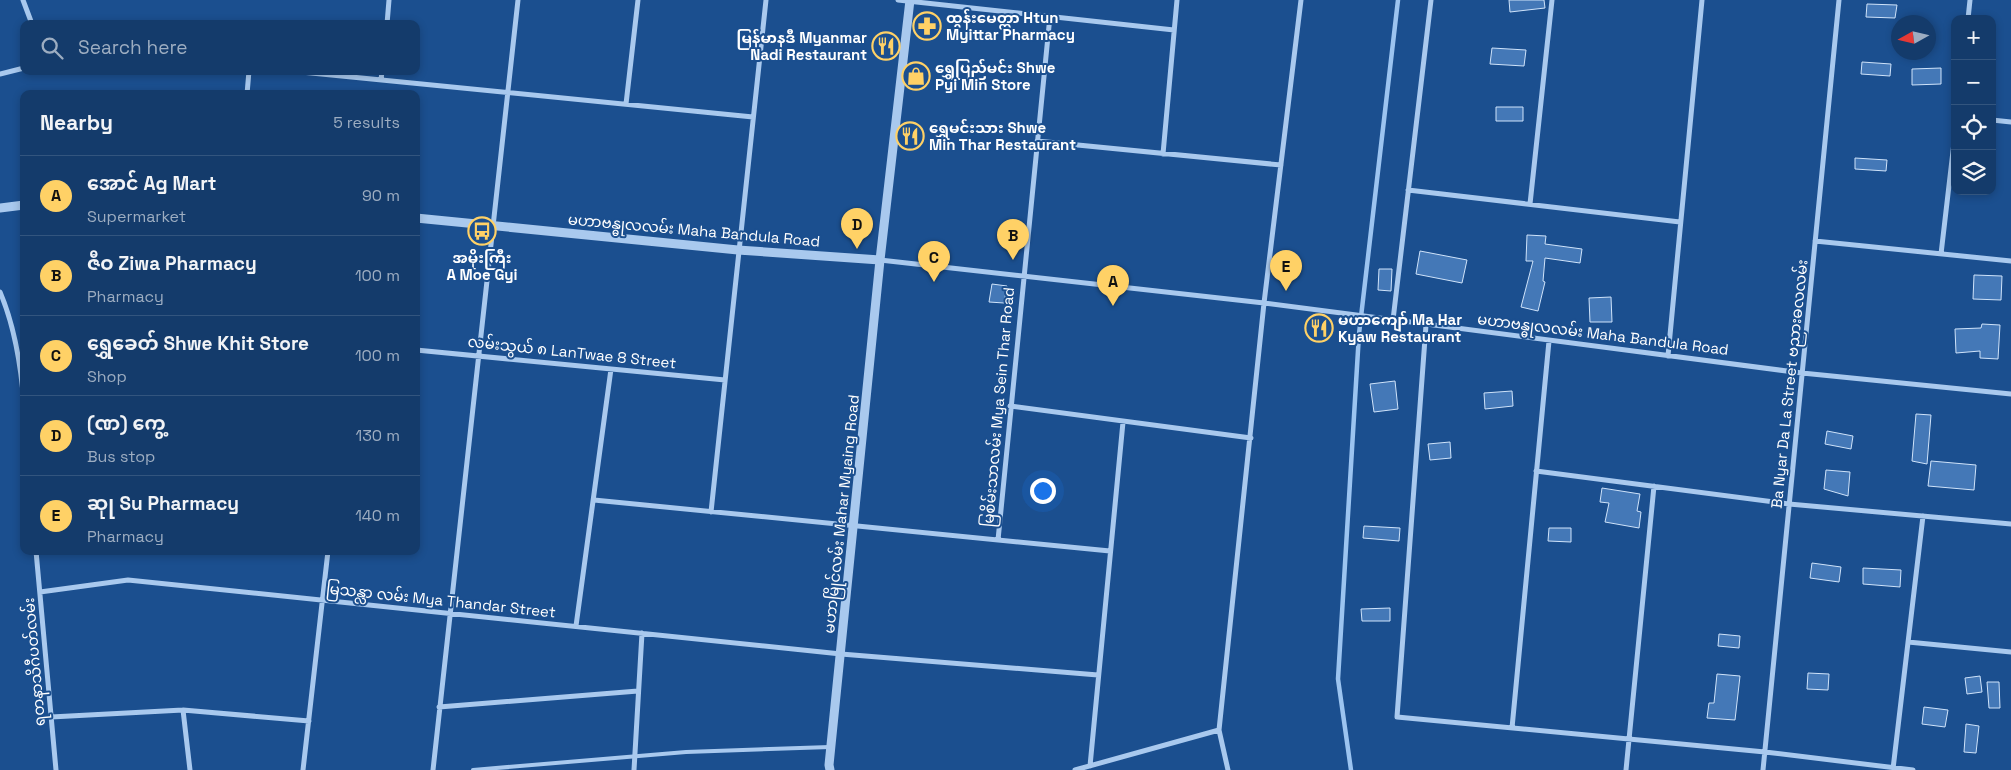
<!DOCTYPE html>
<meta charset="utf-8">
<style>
body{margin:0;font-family:"Space Grotesk","Noto Sans Myanmar",sans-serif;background:#214673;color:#f1f3f6}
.controls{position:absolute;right:15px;top:15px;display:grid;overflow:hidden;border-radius:10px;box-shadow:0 2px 8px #0003}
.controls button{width:45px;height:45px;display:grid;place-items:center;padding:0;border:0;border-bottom:1px solid #33557e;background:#143b6b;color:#f1f3f6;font:25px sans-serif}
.compass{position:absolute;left:1891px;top:15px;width:45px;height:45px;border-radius:50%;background:#143b6b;box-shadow:0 2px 8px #0003;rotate:262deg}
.you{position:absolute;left:1042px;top:490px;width:18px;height:18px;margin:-12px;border:4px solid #fff;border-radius:50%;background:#1a73e8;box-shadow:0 0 0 8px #1a73e833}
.badge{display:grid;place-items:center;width:32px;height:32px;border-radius:50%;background:#ffd166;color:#111;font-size:16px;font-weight:700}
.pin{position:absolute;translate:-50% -41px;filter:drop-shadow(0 1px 2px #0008)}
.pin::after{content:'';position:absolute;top:26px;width:18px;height:15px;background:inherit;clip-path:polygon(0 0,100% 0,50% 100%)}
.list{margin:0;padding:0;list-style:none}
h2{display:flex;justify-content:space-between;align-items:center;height:65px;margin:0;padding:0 20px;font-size:21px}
h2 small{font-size:16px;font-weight:400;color:#9dadc1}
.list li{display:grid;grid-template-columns:32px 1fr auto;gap:15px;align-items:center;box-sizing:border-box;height:80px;padding:0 20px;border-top:1px solid #33557e}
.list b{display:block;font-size:19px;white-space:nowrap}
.list p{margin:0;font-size:16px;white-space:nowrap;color:#9dadc1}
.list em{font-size:16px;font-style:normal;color:#9dadc1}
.icon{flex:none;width:28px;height:28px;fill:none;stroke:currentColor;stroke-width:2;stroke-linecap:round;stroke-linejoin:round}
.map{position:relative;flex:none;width:2011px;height:770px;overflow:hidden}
.search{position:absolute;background:#143b6b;box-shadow:0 2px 8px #0003;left:20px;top:20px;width:400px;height:55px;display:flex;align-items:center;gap:12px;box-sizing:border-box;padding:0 18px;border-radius:10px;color:#9dadc1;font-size:19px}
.panel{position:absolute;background:#143b6b;box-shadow:0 2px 8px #0003;left:20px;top:90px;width:400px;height:465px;border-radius:10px}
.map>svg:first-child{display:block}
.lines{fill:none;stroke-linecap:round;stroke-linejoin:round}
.stream{stroke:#9cc4f0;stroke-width:4.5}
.building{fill:#4478b7;stroke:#cfe3fa}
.service{stroke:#a9c9ee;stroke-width:4}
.minor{stroke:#a9c9ee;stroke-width:5}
.tertiary{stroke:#a9c9ee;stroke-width:9}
.labels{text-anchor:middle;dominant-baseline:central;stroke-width:4;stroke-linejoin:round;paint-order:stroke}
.poi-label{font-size:15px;font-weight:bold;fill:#fff;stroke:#1b4f8f;text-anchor:start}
.street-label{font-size:15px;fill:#fff;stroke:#1b4f8f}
</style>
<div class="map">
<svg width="2011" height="770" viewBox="0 0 2011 770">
<rect width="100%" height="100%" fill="#1b4f8f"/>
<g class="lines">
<path class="stream" d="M1351 770 1338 679 1359 334 1398 0"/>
</g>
<path class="building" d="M1509 0H1544L1545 8 1510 12Z
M1867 4 1897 5 1895 18 1866 17Z
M1492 48 1526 50 1524 66 1490 64Z
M1862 62 1891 64 1890 76 1861 74Z
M1941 68V84L1912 85V69Z
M1496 107H1523V121H1496Z
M1855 158 1887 160 1886 171 1855 169Z
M1527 235 1546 236 1545 244 1582 249 1580 263 1545 258 1543 281 1545 282 1538 311 1521 307 1533 261H1526Z
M1420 251 1467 260 1462 283 1416 274Z
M1379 269H1392L1391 291 1378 290Z
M1974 275 2002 276 2001 300 1973 299Z
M992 284 1007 286 1004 303 989 302Z
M1611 297 1612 322H1590L1589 298Z
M1982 324 2000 325 1998 359 1980 358V351L1956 353 1955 329 1981 328Z
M1395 381 1398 409 1374 412 1370 384Z
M1512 391 1513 406 1485 409 1484 393Z
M1916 414 1931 415 1927 464 1912 461Z
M1827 431 1853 436 1851 449 1825 444Z
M1450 442 1451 458 1430 460 1428 444Z
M1931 461 1976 465 1974 490 1928 486Z
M1826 470 1850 472 1848 496 1824 489Z
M1602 488 1640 494 1637 511 1641 512 1639 528 1605 522 1609 503 1600 502Z
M1364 526 1400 528 1399 541 1363 538Z
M1549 528H1571V542L1548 541Z
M1812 563 1841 567 1839 582 1810 578Z
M1863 568 1901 570 1900 587 1863 584Z
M1390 608V621H1362L1361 609Z
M1719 634 1740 636 1739 648 1718 646Z
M1808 673 1829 674 1828 690 1807 689Z
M1717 674 1740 676 1735 720 1707 718 1709 703H1714Z
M1980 676 1982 692 1967 694 1965 678Z
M1987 682H1999L2000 708H1989Z
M1924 707 1948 710 1945 727 1922 724Z
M1966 724 1979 726 1976 753 1964 752Z"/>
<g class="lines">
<path class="service" d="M473 770 686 752 830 747"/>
<path class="minor" d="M23 0 32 24
M898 0 1174 30
M1968 19 1970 0
M387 24 389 0
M291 71 753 117
M0 74 24 68
M381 80 382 71
M247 94 249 71
M626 104 638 0
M1992 120 2011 122
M1037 141 1281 165
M1163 154 1177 0
M1408 190 1680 222
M1530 204 1552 0
M1815 241 2011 261
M1941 254 1955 134
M880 260 1264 303 1802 373 2011 394
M0 292C15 327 21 366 24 404
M1393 320 1431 0
M1426 325 1397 717 1765 752 1913 770
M416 350 725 380
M1668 356 1702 0
M1010 406 1251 438
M1536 471 1789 504 2011 524
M594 500 1110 551
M711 512 766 0
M998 540 1050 16
M36 551 56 770
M40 592 128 580 841 654 1098 675
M576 626 611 369
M1908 642 2011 652
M439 707 638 691
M183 710 190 770
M51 717 183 710 309 721
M1512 728 1549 341
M1090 766 1123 422
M1893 769 1923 516
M303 770 328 551
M433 770 518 0
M634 770 642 633
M1075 770 1219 730
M1228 770 1219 730 1264 303 1301 0
M1626 770 1654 486
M1763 770 1839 0"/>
<path class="tertiary" d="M0 208 24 205
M416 218 738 250 880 260
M830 770 829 765 880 260 910 0"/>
</g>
<defs>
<g id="pharmacy-ring" transform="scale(1.4375)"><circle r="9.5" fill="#1b4f8f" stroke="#ffd166" stroke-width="1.5"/><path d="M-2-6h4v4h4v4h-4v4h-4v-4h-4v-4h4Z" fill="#ffd166"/></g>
<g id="restaurant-ring" transform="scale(1.4375)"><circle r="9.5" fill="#1b4f8f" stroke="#ffd166" stroke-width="1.5"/><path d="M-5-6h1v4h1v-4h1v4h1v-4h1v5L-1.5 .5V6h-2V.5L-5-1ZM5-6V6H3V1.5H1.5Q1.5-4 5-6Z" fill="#ffd166"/></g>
<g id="shop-ring" transform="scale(1.4375)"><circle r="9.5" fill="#1b4f8f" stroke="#ffd166" stroke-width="1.5"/><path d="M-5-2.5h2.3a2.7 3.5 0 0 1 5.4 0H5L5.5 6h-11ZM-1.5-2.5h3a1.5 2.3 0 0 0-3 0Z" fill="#ffd166"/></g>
<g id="bus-ring" transform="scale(1.4375)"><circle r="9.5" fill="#1b4f8f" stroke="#ffd166" stroke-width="1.5"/><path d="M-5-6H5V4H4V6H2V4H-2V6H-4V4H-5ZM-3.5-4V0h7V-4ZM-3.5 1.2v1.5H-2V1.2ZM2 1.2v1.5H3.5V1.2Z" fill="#ffd166"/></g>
</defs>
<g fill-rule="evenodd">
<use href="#pharmacy-ring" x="927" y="26"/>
<use href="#restaurant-ring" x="886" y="46"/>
<use href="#shop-ring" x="916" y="76"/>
<use href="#restaurant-ring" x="910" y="136"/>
<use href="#bus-ring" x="482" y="231"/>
<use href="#restaurant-ring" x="1319" y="328"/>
</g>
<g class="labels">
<g class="poi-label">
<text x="946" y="17">ထွန်းမေတ္တာ Htun<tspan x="946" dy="17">Myittar Pharmacy</tspan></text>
<text x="867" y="37" text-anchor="end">မြန်မာနဒီ Myanmar<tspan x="867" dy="17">Nadi Restaurant</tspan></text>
<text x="935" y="67">ရွှေပြည်မင်း Shwe<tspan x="935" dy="17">Pyi Min Store</tspan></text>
<text x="929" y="127">ရွှေမင်းသား Shwe<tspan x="929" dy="17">Min Thar Restaurant</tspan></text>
<text x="482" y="257" text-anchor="middle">အမိုးကြီး<tspan x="482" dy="17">A Moe Gyi</tspan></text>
<text x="1338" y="319">မဟာကျော် Ma Har<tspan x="1338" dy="17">Kyaw Restaurant</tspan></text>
</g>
<g class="street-label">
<text transform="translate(694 230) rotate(5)">မဟာဗန္ဓုလလမ်း Maha Bandula Road</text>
<text transform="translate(1603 334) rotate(7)">မဟာဗန္ဓုလလမ်း Maha Bandula Road</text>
<text transform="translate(572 352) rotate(6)">လမ်းသွယ် ၈ LanTwae 8 Street</text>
<text transform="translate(1789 384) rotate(-84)">Ba Nyar Da La Street ဗညားဓလလမ်း</text>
<text transform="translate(998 407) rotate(-85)">မြစိမ်းသာလမ်း Mya Sein Thar Road</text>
<text transform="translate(841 514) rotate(-84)">မဟာမြိုင်လမ်း Mahar Myaing Road</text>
<text transform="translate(441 600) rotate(6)">မြသန္လာ လမ်း Mya Thandar Street</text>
<text transform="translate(34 662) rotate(-95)">ရတနာသိဂီပတ်လမ်း</text>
</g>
</g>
</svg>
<div class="controls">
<button>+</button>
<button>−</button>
<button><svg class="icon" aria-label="locate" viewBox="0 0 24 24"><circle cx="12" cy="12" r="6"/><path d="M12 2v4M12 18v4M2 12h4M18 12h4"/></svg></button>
<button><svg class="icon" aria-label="layers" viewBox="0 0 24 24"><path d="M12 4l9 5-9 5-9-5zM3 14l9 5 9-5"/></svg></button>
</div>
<svg class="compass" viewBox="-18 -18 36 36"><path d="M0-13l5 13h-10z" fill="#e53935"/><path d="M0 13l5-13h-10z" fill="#9dadc1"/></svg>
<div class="you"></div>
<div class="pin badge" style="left:1113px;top:306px">A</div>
<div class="pin badge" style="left:1013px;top:260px">B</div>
<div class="pin badge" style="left:934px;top:282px">C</div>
<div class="pin badge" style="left:857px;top:249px">D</div>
<div class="pin badge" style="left:1286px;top:291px">E</div>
<div class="search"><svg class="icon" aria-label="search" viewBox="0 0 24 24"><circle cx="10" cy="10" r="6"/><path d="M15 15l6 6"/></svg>Search here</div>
<section class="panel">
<h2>Nearby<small>5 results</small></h2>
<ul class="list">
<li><span class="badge">A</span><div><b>အောင် Ag Mart</b><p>Supermarket</p></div><em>90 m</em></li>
<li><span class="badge">B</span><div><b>ဇီဝ Ziwa Pharmacy</b><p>Pharmacy</p></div><em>100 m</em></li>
<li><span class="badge">C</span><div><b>ရွှေခေတ် Shwe Khit Store</b><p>Shop</p></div><em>100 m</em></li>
<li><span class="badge">D</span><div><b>(ဏ) ကွေ့</b><p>Bus stop</p></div><em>130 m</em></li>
<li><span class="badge">E</span><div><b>ဆုု Su Pharmacy</b><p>Pharmacy</p></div><em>140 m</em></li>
</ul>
</section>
</div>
